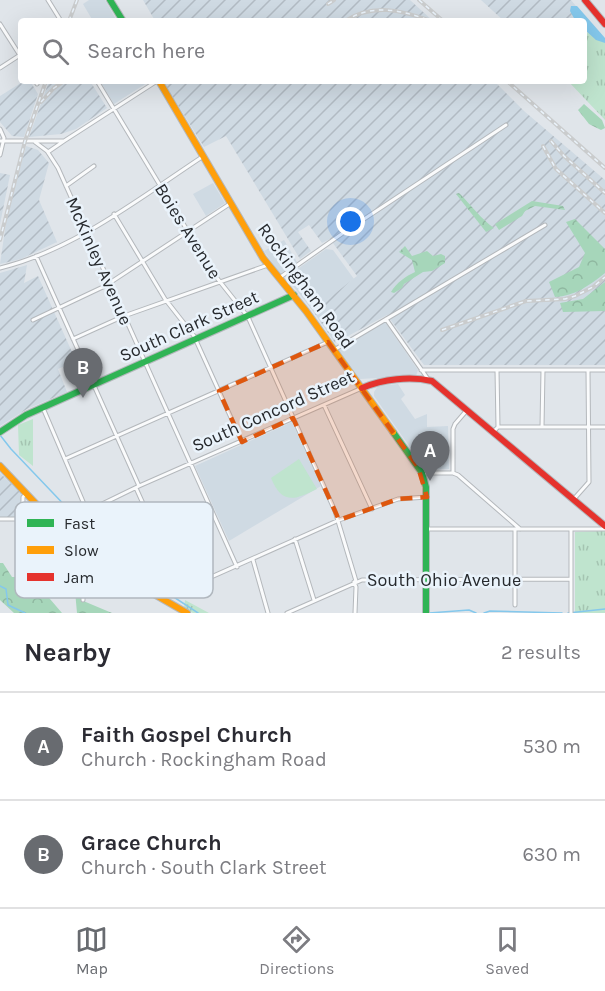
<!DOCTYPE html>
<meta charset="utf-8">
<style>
body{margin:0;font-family:Karla,sans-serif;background:#f7f7f7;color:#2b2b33}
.you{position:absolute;left:351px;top:222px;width:21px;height:21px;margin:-15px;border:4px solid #fff;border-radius:50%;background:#1a73e8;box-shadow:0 0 0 9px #1a73e833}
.badge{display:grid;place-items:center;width:39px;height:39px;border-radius:50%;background:#686b70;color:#fff;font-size:20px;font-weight:700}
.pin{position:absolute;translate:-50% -50px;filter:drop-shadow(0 2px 3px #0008)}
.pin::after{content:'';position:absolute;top:32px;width:21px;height:18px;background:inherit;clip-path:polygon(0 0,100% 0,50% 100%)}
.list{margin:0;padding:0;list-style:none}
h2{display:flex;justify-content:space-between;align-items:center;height:78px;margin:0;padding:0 24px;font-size:26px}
h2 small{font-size:20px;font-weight:400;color:#7c7c81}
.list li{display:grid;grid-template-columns:39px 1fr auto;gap:18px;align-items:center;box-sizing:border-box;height:108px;padding:0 24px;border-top:2px solid #e1e1e2}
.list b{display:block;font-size:22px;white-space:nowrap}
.list p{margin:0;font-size:20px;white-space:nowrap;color:#7c7c81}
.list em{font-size:20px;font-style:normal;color:#7c7c81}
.icon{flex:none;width:33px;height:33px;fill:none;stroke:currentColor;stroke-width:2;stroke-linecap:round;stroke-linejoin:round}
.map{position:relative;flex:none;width:605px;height:613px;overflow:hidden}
.search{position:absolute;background:#fff;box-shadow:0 6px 24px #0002;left:18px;right:18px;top:18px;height:66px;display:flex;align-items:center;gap:15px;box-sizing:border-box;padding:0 21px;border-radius:6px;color:#7c7c81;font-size:22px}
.sheet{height:294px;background:#fff}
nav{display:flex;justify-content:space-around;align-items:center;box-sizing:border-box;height:84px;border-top:2px solid #e1e1e2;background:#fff;font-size:16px;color:#7c7c81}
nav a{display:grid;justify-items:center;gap:3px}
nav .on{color:#686b70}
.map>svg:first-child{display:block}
.built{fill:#cfdae3}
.industrial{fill:url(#industrial-furrows)}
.green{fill:#bfe4ce}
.forest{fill:url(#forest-crowns)}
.park{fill:url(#park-tufts)}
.water{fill:#84c8ec}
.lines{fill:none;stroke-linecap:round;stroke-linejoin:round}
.stream{stroke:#84c8ec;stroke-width:1.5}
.street-casing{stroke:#b4b8bc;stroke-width:5}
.fast-casing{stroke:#b4b8bc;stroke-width:8}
.slow-casing{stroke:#b4b8bc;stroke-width:8}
.jam-casing{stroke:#b4b8bc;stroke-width:8}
.street{stroke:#fafbfc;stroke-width:3}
.fast{stroke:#30b455;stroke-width:6}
.slow{stroke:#ff9f0a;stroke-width:6}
.jam{stroke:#e5322d;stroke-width:6}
.rail-casing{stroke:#cacccd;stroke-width:4}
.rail{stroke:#eaf3fb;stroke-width:1.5;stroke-dasharray:4.5;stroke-linecap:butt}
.marked{fill:#de570e;fill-opacity:0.2;stroke:#de570e;stroke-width:4.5;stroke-dasharray:12 8;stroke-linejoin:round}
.labels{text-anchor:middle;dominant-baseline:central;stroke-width:5;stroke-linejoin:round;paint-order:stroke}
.street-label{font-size:18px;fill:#272a2e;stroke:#eaf3fb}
.key{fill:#eaf3fb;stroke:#b0b7be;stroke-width:1.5}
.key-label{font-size:16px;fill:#272a2e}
</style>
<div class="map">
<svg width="605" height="613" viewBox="0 0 605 613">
<defs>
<pattern id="industrial-furrows" width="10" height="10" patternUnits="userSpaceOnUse" patternTransform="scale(1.5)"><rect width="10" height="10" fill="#cfdae3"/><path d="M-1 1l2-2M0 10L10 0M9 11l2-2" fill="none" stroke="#b2bbc3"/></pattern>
<pattern id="forest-crowns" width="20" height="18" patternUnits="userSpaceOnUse" patternTransform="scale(1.5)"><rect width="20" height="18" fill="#a6d6ba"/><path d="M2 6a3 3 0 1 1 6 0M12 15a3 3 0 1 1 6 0" fill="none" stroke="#8fb8a0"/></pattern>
<pattern id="park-tufts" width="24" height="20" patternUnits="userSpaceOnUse" patternTransform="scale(1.5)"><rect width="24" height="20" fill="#bfe4ce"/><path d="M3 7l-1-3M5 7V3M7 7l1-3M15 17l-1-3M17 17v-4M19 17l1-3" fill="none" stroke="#a4c4b1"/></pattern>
</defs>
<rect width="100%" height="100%" fill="#e0e5ea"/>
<path class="built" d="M89 0H105L117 21H93L83 4Z
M100 81H150L114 104Z
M213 183 225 203 206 216 193 194Z
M284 240 297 262 280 274 264 251Z
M326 249 333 250 354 279 313 311 286 277Z
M385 322 418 370 416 376 360 379 339 350Z
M398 384 405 395 401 399 415 419 427 414V427L448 426 449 469 426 470 374 396V392L378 386Z
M292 422 321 486 229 541 195 466Z"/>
<path class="industrial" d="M143 0H410L433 21H151L154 19Z
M481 0H571L594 28 584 35V21H504Z
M24 81H30L38 94 24 137 12 136 0 122V96Z
M49 81H90L107 108 76 129 61 134 29 137Z
M163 81H494L524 111 605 180V365H424L387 315 335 343 313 311 357 276 330 239 322 243 309 225 298 232 311 251 300 259 226 136 204 147Z
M26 146 38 150 49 163 39 200 57 242 21 259 0 264 7 216Z
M0 173 10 175 0 224Z
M27 265 24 283 38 276 76 361 58 369 67 392 27 409 0 426V273Z
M0 473 21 493V517H0Z"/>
<path class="green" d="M299 459 317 489C295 500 282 505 271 478Z"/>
<path class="forest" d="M584 104 602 120 605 128 601 130 589 124 578 110Z
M459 193C472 206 481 219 494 228L486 232 456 194Z
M532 201 563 206 565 210 535 206 525 211 522 216 499 230 495 224Z
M575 219 605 249V273C590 285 575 296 555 297L549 282 579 267 585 253 566 222Z
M405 246 412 256 427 251 433 256 441 254 445 256V263L432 271 423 272 404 284 402 288 394 293 391 292C396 283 406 276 415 272L412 260 399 252Z
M605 282V311L563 312 560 303 583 299Z
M25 547 48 550 53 555H63L65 560 55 563 54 574 36 575 32 582 38 585 62 613H14L0 600V563H3L12 577H24L25 564 36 571 45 570V560L41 555 25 554Z
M64 579H81V600L112 613H77L75 591 66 586Z"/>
<path class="park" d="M594 28 605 40V120L568 81H584V35Z
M33 419V466L19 455 18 425Z
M605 531V613H575V532Z
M185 600 209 613H193L184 608Z"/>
<path class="water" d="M571 6H577L605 38V43L596 40 584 29V21L575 20 570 11Z"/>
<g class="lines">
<path class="stream" d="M0 435 11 449 72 513 99 548 198 613
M0 586 6 589 8 605 25 613
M429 613 469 610 476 613
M484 613 490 611 562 613
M568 613 605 609"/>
<g class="street-casing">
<path id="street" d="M48 0 61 21
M0 24 21 57
M0 68 20 55
M36 81 37 84
M97 81 213 273 248 317 335 511 356 581
M0 129 4 138 0 155
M0 141H64L157 81
M35 142 47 151 58 168 237 567
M48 152 64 141
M66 186 94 166
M114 214 165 299 194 336 242 442
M36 256 139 486
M0 268C74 250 140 198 202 157
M279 278 343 233 506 125
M386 319 428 379
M33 320 105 286 231 203
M73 339 124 316 268 265
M334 350 545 225
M421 370H605
M497 370 498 427
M324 405 372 509
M43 408 87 511
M542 427 543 370
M493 432 498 427H605
M65 459 328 342
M422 473H453L458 475 520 529
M453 473V429L455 424 467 410
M136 488 182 590 339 520 398 499 427 497
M573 500 589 482 588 370
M0 519H22
M57 526 139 486 362 388
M427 529H605
M515 529V605
M571 530V613
M295 539 314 600
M253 560 268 613
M22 563 23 497 26 494
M53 576 82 578
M354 582 356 587 355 613
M83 600V552L85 546
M287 613 362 580 571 579"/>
</g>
<g class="fast-casing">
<path id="fast" d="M110 0 123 21
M0 432 26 415 294 295
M393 432 422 473 426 487V613"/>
</g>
<g class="slow-casing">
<path id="slow" d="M159 81 263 258 306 311 393 432
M0 466 57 526 147 590 187 613"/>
</g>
<g class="jam-casing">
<path id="jam" d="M585 0 605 24
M362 388C383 379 410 376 432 381L605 526"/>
</g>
<use href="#street" class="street"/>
<use href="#fast" class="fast"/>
<use href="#slow" class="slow"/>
<use href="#jam" class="jam"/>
<g class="rail-casing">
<path id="rail" d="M419 0 443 21
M328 4 334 0
M69 21 77 0
M345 21C373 3 401 10 431 21
M507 81 605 168
M41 102 54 88 64 81
M551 141 564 156 605 193
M543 146 556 169 605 213
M0 240 25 141 46 81
M442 330 526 301 565 299 575 296 593 287 605 277"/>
</g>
<use href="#rail" class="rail"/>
</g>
<path class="marked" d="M328 342 418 467 427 497 398 499 339 520 293 418 242 442 219 391Z"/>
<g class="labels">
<g class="street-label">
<text transform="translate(188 231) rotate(58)">Boies Avenue</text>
<text transform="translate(99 261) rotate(66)">McKinley Avenue</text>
<text transform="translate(306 286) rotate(54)">Rockingham Road</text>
<text transform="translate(189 326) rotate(-24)">South Clark Street</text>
<text transform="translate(273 411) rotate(-24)">South Concord Street</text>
<text x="444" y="580">South Ohio Avenue</text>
</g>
</g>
<rect x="15" y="502" width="198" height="96" rx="9" class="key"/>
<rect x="27" y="519" width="27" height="8" fill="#30b455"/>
<rect x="27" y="546" width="27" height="8" fill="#ff9f0a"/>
<rect x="27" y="573" width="27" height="8" fill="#e5322d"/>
<g class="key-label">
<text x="64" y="529">Fast</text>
<text x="64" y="556">Slow</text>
<text x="64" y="583">Jam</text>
</g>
</svg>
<div class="you"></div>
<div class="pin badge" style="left:430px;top:481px">A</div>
<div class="pin badge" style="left:83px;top:398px">B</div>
<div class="search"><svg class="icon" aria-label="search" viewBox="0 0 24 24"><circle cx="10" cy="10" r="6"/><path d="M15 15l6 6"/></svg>Search here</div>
</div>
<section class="sheet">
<h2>Nearby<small>2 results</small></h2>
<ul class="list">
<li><span class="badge">A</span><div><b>Faith Gospel Church</b><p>Church · Rockingham Road</p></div><em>530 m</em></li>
<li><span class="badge">B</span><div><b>Grace Church</b><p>Church · South Clark Street</p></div><em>630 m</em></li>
</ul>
</section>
<nav>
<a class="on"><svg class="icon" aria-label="map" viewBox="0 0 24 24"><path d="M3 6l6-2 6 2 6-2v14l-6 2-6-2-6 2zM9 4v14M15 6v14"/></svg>Map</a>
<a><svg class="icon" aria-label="directions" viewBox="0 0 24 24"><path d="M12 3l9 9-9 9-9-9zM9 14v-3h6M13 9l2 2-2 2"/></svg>Directions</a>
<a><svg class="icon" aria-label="saved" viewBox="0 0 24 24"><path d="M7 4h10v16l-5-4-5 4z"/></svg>Saved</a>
</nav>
